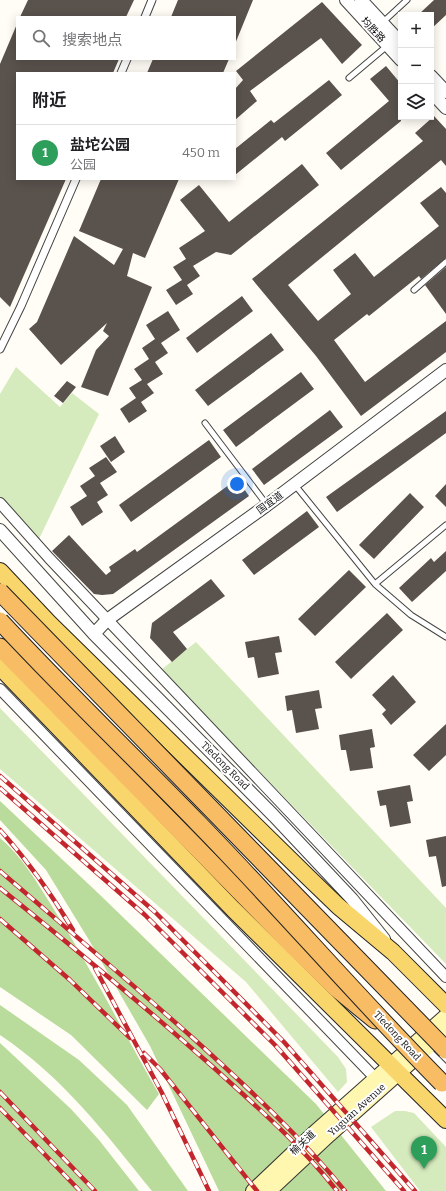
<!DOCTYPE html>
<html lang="zh">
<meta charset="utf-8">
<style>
body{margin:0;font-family:Bitter,"Noto Sans SC",serif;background:#f2f2f2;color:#202124}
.controls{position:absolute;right:12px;top:12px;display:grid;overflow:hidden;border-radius:0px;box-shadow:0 2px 10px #0003}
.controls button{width:36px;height:36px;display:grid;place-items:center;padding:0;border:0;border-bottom:1px solid #e0e0e0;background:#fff;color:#202124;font:20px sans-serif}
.you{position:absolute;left:237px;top:484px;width:14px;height:14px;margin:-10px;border:3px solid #fff;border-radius:50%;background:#1a73e8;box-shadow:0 0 0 6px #1a73e833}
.badge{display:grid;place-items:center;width:26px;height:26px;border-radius:50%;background:#0f766e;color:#fff;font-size:13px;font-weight:700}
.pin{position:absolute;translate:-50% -33px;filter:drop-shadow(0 1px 2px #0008)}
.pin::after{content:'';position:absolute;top:21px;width:14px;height:12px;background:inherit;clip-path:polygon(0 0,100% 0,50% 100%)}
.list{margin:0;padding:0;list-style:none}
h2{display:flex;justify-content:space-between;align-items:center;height:52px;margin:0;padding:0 16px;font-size:17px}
h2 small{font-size:13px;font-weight:400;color:#757577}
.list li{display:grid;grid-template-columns:26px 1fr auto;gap:12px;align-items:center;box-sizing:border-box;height:56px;padding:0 16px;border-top:1px solid #e0e0e0}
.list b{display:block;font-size:15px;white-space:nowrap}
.list p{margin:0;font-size:13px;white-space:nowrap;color:#757577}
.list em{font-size:13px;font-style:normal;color:#757577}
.icon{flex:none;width:22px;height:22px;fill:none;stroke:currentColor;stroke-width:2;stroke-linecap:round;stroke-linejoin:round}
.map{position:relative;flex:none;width:446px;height:1191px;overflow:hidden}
.search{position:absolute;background:#fff;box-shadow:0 2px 10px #0003;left:16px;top:16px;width:220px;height:44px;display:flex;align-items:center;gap:10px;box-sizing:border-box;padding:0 14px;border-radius:0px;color:#757577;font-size:15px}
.panel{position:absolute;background:#fff;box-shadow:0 2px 10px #0003;left:16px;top:72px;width:220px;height:108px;border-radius:0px}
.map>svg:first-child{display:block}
.green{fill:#d5ebbd}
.forest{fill:#b9dc9c}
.building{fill:#5a524d}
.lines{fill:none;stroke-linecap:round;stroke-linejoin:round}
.service-casing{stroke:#444;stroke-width:7}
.pedestrian-casing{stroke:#444;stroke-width:9}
.minor-casing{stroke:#444;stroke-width:12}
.tertiary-casing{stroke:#444;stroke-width:14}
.secondary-casing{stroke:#333;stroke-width:16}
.primary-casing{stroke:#222;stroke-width:18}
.trunk-casing{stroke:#222;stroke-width:19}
.service{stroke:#fff;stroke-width:5}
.pedestrian{stroke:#fff;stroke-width:7}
.minor{stroke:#fff;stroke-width:10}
.tertiary{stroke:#fff;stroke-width:12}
.secondary{stroke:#fff6b0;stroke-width:14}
.primary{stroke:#f9d66b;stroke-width:16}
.trunk{stroke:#f7bc64;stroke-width:17}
.rail-casing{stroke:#c4262e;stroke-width:4.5}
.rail{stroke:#fff;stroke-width:3;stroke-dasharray:9;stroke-linecap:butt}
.trunk-bridge-casing{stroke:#222;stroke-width:19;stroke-linecap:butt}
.trunk-bridge{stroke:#f7bc64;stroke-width:17}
.labels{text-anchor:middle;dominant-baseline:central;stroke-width:4;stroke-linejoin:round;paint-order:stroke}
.street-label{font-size:10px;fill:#111;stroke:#fff}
</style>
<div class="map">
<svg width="446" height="1191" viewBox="0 0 446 1191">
<rect width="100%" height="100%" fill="#fffdf5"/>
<path class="green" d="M16 367 60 407 72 393 99 414 39 539 0 497V394Z
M196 642 446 908V964L161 670Z
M0 708 338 1057 346 1069 347 1082 338 1092 246 982 0 769Z
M395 1111H405L414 1113 446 1147V1191H420L371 1127Z"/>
<path class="forest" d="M0 801 98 893 316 1104 386 1191H219L150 1046 89 940 46 870 0 820Z
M0 838C22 856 38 884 53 908 91 968 123 1032 159 1094L147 1110 71 1035 0 987Z
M0 1005 79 1060 127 1105 188 1191H152C105 1133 63 1077 0 1035Z
M0 1043 71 1109 99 1140 139 1191H0Z"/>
<path class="building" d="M28 0H134L126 17H20Z
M178 0H253L235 44V17H171Z
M434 0H446V15L431 29V15H418Z
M322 2 362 45 342 64 321 38 250 91 257 101 235 120V89L243 80 236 71Z
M17 24V59H119L113 73H17V179H66L10 307 0 297V64Z
M153 59H229L223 73H147Z
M386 66 401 84V121L341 170 326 153 389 101 370 79Z
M329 80 342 95 285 141 282 137 235 175V149L271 120 274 123Z
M434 116 446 129V166L441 160 288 285 318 321 351 294 333 270 355 253 374 277 439 226 420 203 441 187 446 193V258L421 279 419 276 369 316 367 314 334 340 365 382 446 321V352L361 416 316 356 252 279 423 141 415 133Z
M302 164 319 185 231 255 216 252 193 266 200 276 187 285 193 294 176 305 166 290 182 280 173 267 186 259 179 248 205 231 180 200 199 185 229 222Z
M101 179H179L145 258 133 253 127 276 152 287 108 396 81 387 96 350 109 336 103 331 107 323 61 365 29 329 37 322 74 236 114 265 123 249 79 231Z
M446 267V314L425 285Z
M242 296 253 311 197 353 186 338Z
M168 311 180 330 161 343 168 353 155 362 163 374 147 384 154 393 141 402 147 411 129 423 120 409 136 398 129 388 142 380 134 369 149 359 142 348 155 339 146 325Z
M271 333 284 350 208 406 195 390Z
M301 372 314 389 236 447 223 430Z
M67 381 76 387 63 403 54 396Z
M330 410 343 427 264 485 252 469Z
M446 411V433L337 512 326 497Z
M115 436 125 452 111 462 100 446Z
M209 440 221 457 131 522 119 505Z
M106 457 117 472 100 483 108 495 97 502 103 512 82 526 70 507 87 496 80 486 95 476 89 468Z
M237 479 249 496 113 594 102 595 94 594 52 551 69 535 106 575 111 571 109 567 135 549 137 552Z
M446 484V507L435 496Z
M410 493 424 507 374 559 359 545Z
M307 511 319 527 254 575 242 560Z
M446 551V571L412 602 399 588 431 558 434 562Z
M349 570 366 587 315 636 298 619Z
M211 579 225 596 173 632 187 649 172 662 150 638 152 623Z
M387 613 403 630 351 679 335 662Z
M279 636 282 652 275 653 279 674 258 678 254 657 248 658 245 642Z
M393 675 416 702 391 725 382 714 386 710 372 695Z
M319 690 322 708 315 709 319 729 296 733 292 710 287 711 285 696Z
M446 724V755L429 771 413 755Z
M372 729 375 747 370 748 373 768 350 771 346 750H341L339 735Z
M410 785 413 801 407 802 411 823 390 827 386 805 380 806 377 791Z
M446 836V886L442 887 436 856 429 857 426 840Z"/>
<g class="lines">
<g class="service-casing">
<path id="service" d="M382 23 407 0
M349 78 387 46
M414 290 446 262
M205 423 267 505
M295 485 375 584 411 615 446 637
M375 584 446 525"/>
</g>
<g class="pedestrian-casing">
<path id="pedestrian" d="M145 17 152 0
M121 73 127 59
M0 349 21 306 76 179"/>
</g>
<g class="minor-casing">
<path id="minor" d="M0 503 49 558 446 977
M0 689 379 1082
M425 1050 446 1071"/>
</g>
<g class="tertiary-casing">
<path id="tertiary" d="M346 0 401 60
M361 0 401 43
M431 76 446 92
M431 92 446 108
M0 530 94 634 274 816 352 899 384 939
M94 634 107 620 267 505 446 370"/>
</g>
<g class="secondary-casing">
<path id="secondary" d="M253 1191 313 1134 446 1016
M269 1191 329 1135 446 1031"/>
</g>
<g class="primary-casing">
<path id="primary" d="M0 571 49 623 309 878 338 906 393 952 446 1005
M0 667 233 909 446 1120"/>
</g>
<g class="trunk-casing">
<path id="trunk" d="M0 647 294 947 336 988 375 1020"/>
</g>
<use href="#service" class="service"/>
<use href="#pedestrian" class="pedestrian"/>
<use href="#minor" class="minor"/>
<use href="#tertiary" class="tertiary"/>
<use href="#secondary" class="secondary"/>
<use href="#primary" class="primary"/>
<use href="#trunk" class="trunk"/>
<g class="rail-casing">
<path id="rail" d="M0 776 155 912 284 1042 415 1191
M0 788 145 915 275 1045 404 1191
M0 830C28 861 52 895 73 930
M0 871C65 927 130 982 194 1039 247 1087 300 1136 345 1191
M0 888C72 946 143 1005 213 1067 256 1106 301 1145 337 1191
M0 919 70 980 130 1038
M95 968 162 1093 209 1191
M144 1053 160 1069 257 1191
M0 1092 95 1191
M0 1108 80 1191"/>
</g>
<use href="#rail" class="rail"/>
<g class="trunk-bridge-casing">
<path id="trunk-bridge" d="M0 592 446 1050
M0 621C64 690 132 755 198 823 281 908 358 998 442 1083"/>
</g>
<use href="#trunk-bridge" class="trunk-bridge"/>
</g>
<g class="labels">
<g class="street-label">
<text transform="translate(373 30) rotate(47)">均胜路</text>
<text transform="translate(270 503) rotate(-36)">国宜道</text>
<text transform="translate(225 766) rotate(45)">Tiedong Road</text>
<text transform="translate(397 1036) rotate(47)">Tiedong Road</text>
<text transform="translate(357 1110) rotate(-42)">Yuguan Avenue</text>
<text transform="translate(303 1143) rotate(-43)">榆关道</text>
</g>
</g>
</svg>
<div class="controls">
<button>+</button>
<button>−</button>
<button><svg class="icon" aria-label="layers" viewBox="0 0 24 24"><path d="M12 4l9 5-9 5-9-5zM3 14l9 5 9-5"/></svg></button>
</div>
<div class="you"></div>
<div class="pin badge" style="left:424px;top:1169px;background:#2e9e5b">1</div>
<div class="search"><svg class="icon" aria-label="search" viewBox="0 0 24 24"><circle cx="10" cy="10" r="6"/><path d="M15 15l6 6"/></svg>搜索地点</div>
<section class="panel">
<h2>附近<small></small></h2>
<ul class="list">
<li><span class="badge" style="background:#2e9e5b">1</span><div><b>盐坨公园</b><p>公园</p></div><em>450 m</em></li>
</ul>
</section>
</div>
